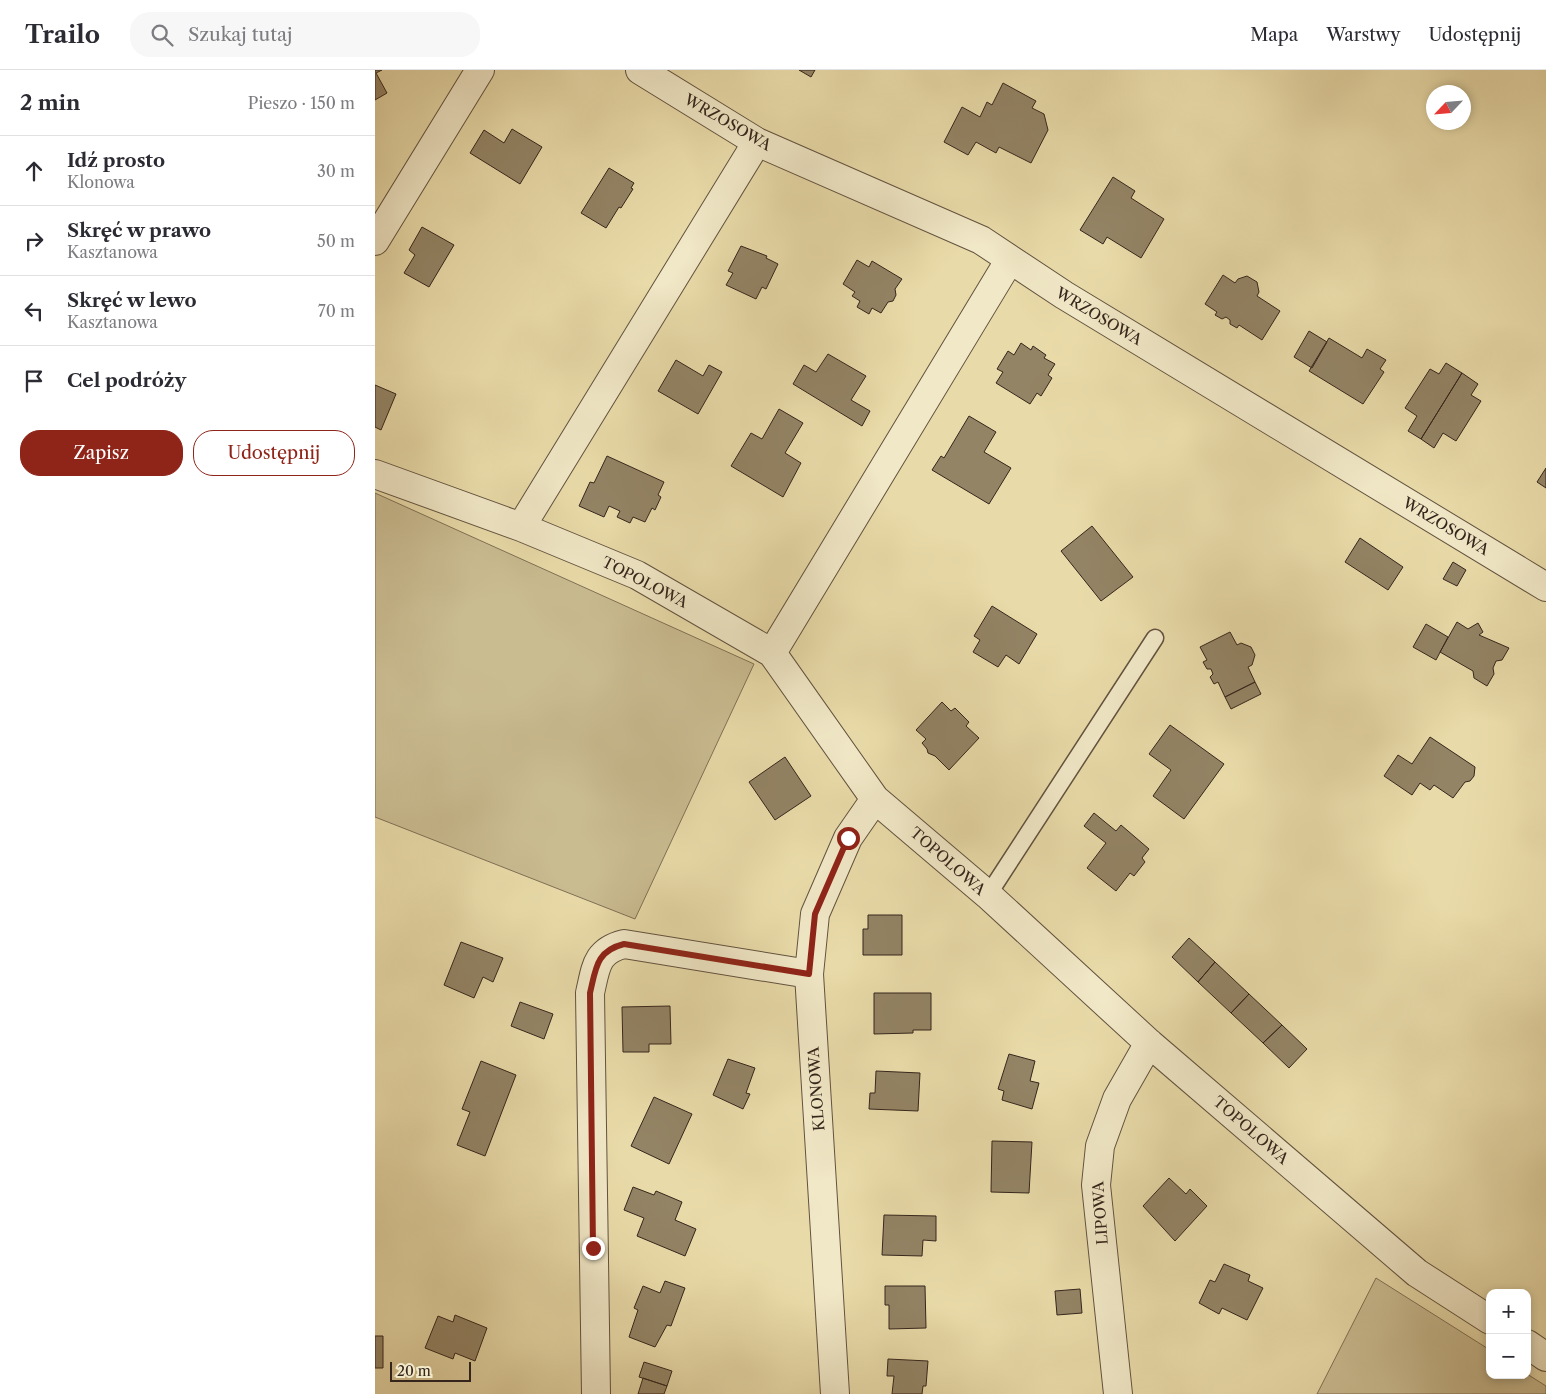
<!DOCTYPE html>
<html lang="pl">
<meta charset="utf-8">
<style>
body{margin:0;font-family:"Libre Caslon Text",serif;background:#f7f7f7;color:#2b2b33}
.controls{position:absolute;right:15px;bottom:15px;display:grid;overflow:hidden;border-radius:10px;box-shadow:0 2px 8px #0003}
.controls button{width:45px;height:45px;display:grid;place-items:center;padding:0;border:0;border-bottom:1px solid #e1e1e2;background:#fff;color:#2b2b33;font:25px sans-serif}
.compass{position:absolute;left:1051px;top:15px;width:45px;height:45px;border-radius:50%;background:#fff;box-shadow:0 2px 8px #0003;rotate:244deg}
.scale{position:absolute;left:15px;bottom:12px;width:81px;box-sizing:border-box;padding-left:5px;border:2px solid #35251c;border-top:0;font-size:14px;line-height:18px;white-space:nowrap;color:#35251c;-webkit-text-stroke:4px #f1e8c7;paint-order:stroke}
.stop{position:absolute;width:15px;height:15px;margin:-11px;border:4px solid #8f2418;border-radius:50%;background:#fff}
.stop.end{background:#8f2418;border-color:#fff;box-shadow:0 1px 5px #0008}
.list{margin:0;padding:0;list-style:none}
h2{display:flex;justify-content:space-between;align-items:center;height:65px;margin:0;padding:0 20px;font-size:21px}
h2 small{font-size:16px;font-weight:400;color:#7c7c81}
.list li{display:grid;grid-template-columns:32px 1fr auto;gap:15px;align-items:center;box-sizing:border-box;height:70px;padding:0 20px;border-top:1px solid #e1e1e2}
.list b{display:block;font-size:19px;white-space:nowrap}
.list p{margin:0;font-size:16px;white-space:nowrap;color:#7c7c81}
.list em{font-size:16px;font-style:normal;color:#7c7c81}
.actions{display:flex;gap:10px;padding:15px 20px}
.actions a{flex:1;padding:11px 0;border:1px solid #8f2418;border-radius:20px;text-align:center;font-size:18px;color:#8f2418}
.actions .main{background:#8f2418;color:#fff}
.icon{flex:none;width:28px;height:28px;fill:none;stroke:currentColor;stroke-width:2;stroke-linecap:round;stroke-linejoin:round}
.map{position:relative;flex:none;width:1171px;height:1324px;overflow:hidden}
header{display:flex;align-items:center;gap:30px;box-sizing:border-box;height:70px;padding:0 25px;background:#fff;border-bottom:1px solid #e1e1e2}
header strong{font-size:24px}
nav{display:flex;gap:28px;margin-inline-start:auto;font-size:18px}
.search{width:350px;height:45px;background:#f7f7f7;display:flex;align-items:center;gap:12px;box-sizing:border-box;padding:0 18px;border-radius:20px;color:#7c7c81;font-size:19px}
main{display:flex}
aside{flex:1;background:#fff}
.map>svg:first-child{display:block}
.green{fill:#cabc91;stroke:#807056}
.building{fill:#938465;stroke:#35251c}
.lines{fill:none;stroke-linecap:round;stroke-linejoin:round}
.service-casing{stroke:#62523f;stroke-width:19}
.minor-casing{stroke:#62523f;stroke-width:30}
.service{stroke:#f1e8c7;stroke-width:16}
.minor{stroke:#f1e8c7;stroke-width:28}
.route{stroke:#8f2418;stroke-width:6}
.labels{text-anchor:middle;dominant-baseline:central;stroke-width:4;stroke-linejoin:round;paint-order:stroke}
.street-label{font-size:15px;fill:#35251c;stroke:#f1e8c7}
</style>
<header>
<strong>Trailo</strong>
<div class="search"><svg class="icon" aria-label="search" viewBox="0 0 24 24"><circle cx="10" cy="10" r="6"/><path d="M15 15l6 6"/></svg>Szukaj tutaj</div>
<nav><a>Mapa</a><a>Warstwy</a><a>Udostępnij</a></nav>
</header>
<main>
<aside>
<h2>2 min<small>Pieszo · 150 m</small></h2>
<ul class="list">
<li><svg class="icon" aria-label="ahead" viewBox="0 0 24 24"><path d="M12 20V5M6 11l6-6 6 6"/></svg><div><b>Idź prosto</b><p>Klonowa</p></div><em>30 m</em></li>
<li><svg class="icon" aria-label="right" viewBox="0 0 24 24"><path d="M7 20v-9h11M14 6l5 5-5 5"/></svg><div><b>Skręć w prawo</b><p>Kasztanowa</p></div><em>50 m</em></li>
<li><svg class="icon" aria-label="left" viewBox="0 0 24 24"><path d="M17 20v-9H6M10 6l-5 5 5 5"/></svg><div><b>Skręć w lewo</b><p>Kasztanowa</p></div><em>70 m</em></li>
<li><svg class="icon" aria-label="arrive" viewBox="0 0 24 24"><path d="M6 21V4h12l-3 4 3 4H6"/></svg><div><b>Cel podróży</b></div></li>
</ul>
<div class="actions"><a class="main">Zapisz</a><a>Udostępnij</a></div>
</aside>
<div class="map">
<svg width="1171" height="1324" viewBox="0 0 1171 1324">
<rect width="100%" height="100%" fill="#e9dba9"/>
<filter id="stains"><feTurbulence type="fractalNoise" baseFrequency=".004" numOctaves="4"/><feColorMatrix values="0 0 0 0 .2 0 0 0 0 .09 0 0 0 0 .02 0 0 0 .5 -.17"/></filter>
<radialGradient id="worn" r=".72"><stop offset=".6" stop-color="#630" stop-opacity="0"/><stop offset="1" stop-color="#630" stop-opacity=".3"/></radialGradient>
<path class="green" d="M0 423 379 594 260 849 0 747Z
M1001 1208 1115 1280V1305L1152 1304 1171 1316V1324H942Z"/>
<path class="building" d="M0 0H7L1 3 12 23 0 30Z
M424 0H440L436 7Z
M628 13 661 31 657 38 669 44 673 60 656 93 624 77 621 83 601 72 593 85 569 72 587 37 605 47 612 32 617 35Z
M137 59 167 77 145 114 95 83 109 60 129 73Z
M234 98 259 113 256 118 258 119 246 138 244 137 231 158 206 143Z
M738 107 760 121 756 128 789 149 766 188 732 167 728 174 705 160Z
M47 157 79 175 54 217 29 203 40 185 34 180Z
M366 176 392 186 391 188 403 194 391 219 387 217 381 229 351 215 358 203 353 201Z
M482 190 494 197 497 191 527 209 520 219 521 225 518 231 513 232 506 243 497 238 494 244 482 237 485 231 477 226 480 222 468 214Z
M848 205 860 213 863 209 872 206 882 212 884 222 882 226 905 241 887 270 864 255 862 258 855 254V250L851 247 847 249 840 245 842 242 830 234Z
M934 261 952 272 937 298 919 287Z
M954 268 987 288 992 279 1011 290 1005 299 1009 302 988 334 934 301Z
M646 273 656 280 658 276 671 285 669 288 680 294 673 305 677 308 666 326 662 323 655 334 621 313 628 302 622 299 633 281 639 285Z
M453 284 491 306 476 330 495 341 487 356 418 314 429 295 441 302Z
M301 290 328 306 334 295 347 302 323 344 283 321Z
M1071 293 1087 303 1046 369 1033 361 1042 346 1030 338 1055 299 1064 304Z
M1087 303 1103 314 1096 325 1106 331 1081 371 1068 363 1059 378 1046 369Z
M0 315 21 324 6 360 0 357Z
M404 339 428 353 410 383 426 393 408 427 356 396 376 363 387 369Z
M594 346 621 362 609 382 636 398 614 434 557 400 566 386 569 388Z
M232 386 289 412 283 425 286 427 280 440 277 438 270 452 258 447 255 453 242 447 245 441 234 436 229 447 204 436 215 412 219 413Z
M1171 398V418L1162 412Z
M717 456 758 507 726 531 686 481Z
M985 468 1028 497 1013 520 970 492Z
M1078 492 1091 500 1082 516 1068 509Z
M617 536 662 564 644 594 631 585 623 597 598 582 605 570 599 566Z
M1082 552 1093 559 1103 553 1108 562 1104 565 1134 578 1127 590 1121 591 1118 598 1119 604 1112 616 1099 608 1098 601 1065 582Z
M1051 554 1073 567 1061 590 1038 577Z
M855 562 862 575 866 573 876 577 880 585 877 595 873 597 880 612 850 627 843 612 839 614 835 607 838 604 836 599H832L828 592 832 590 825 577Z
M880 612 886 624 856 639 850 627Z
M567 632 576 641 580 638 594 652 591 656 604 668 574 700 560 686 553 683 552 679 547 673 551 669 541 660Z
M795 655 849 694 809 749 778 726 796 700 774 684Z
M1055 667 1100 697 1099 706 1095 711 1090 712 1078 728 1059 715 1055 720 1045 713 1037 725 1009 706 1023 685 1037 694Z
M410 687 436 726 400 750 374 712Z
M719 743 741 761 746 755 774 779 767 788 770 792 759 806 755 803 741 821 712 798 731 773 709 756Z
M493 845H527V885H488V859H493Z
M814 868 840 892 823 912 797 887Z
M86 872 128 888 118 912 108 907 99 928 69 915Z
M840 892 874 924 856 943 823 912Z
M499 923H556V960H538V963L499 964Z
M874 924 907 955 888 973 856 943Z
M145 932 178 944 169 969 136 956Z
M295 936 296 974H274V982H248L247 937Z
M907 955 932 979 914 998 888 973Z
M634 984 660 991 655 1011 664 1013 657 1039 627 1030 629 1021 623 1019Z
M353 989 380 998 371 1023 375 1024 368 1039 338 1025Z
M106 991 141 1005 110 1086 82 1075 95 1042 87 1039Z
M501 1001 545 1003 543 1041 494 1039 495 1023H500Z
M279 1027 317 1044 294 1094 256 1076Z
M617 1071 657 1072 654 1123 616 1122Z
M794 1108 811 1124 815 1119 832 1136 800 1171 768 1136Z
M258 1117 279 1125 281 1121 307 1132 300 1150 321 1159 310 1186 262 1166 269 1148 249 1140Z
M509 1145 561 1146V1171L548 1170 547 1186 507 1185Z
M849 1194 875 1205 873 1211 888 1218 872 1250 847 1238 844 1244 824 1233 835 1210 840 1212Z
M290 1211 310 1218 296 1256 292 1255 280 1277 254 1267 263 1240 259 1238 268 1216 285 1223Z
M510 1216H550L551 1258 514 1259V1235H510Z
M705 1219 707 1243 682 1245 680 1221Z
M80 1245 112 1258 100 1291 80 1283 78 1289 50 1278 63 1246 78 1252Z
M0 1266H8V1298H0Z
M513 1289 553 1291 551 1316H548L547 1324H517L519 1306H512Z
M269 1292 297 1301 292 1316 264 1307Z
M268 1308 292 1316 289 1324H263Z"/>
<g class="lines">
<g class="service-casing">
<path id="service" d="M613 825 780 568"/>
</g>
<g class="minor-casing">
<path id="minor" d="M265 0 382 72 606 170 689 225 1171 517
M0 171 105 0
M0 404 146 457 262 505 397 583 500 729 613 825 774 973 1042 1203 1115 1250
M146 457 382 72
M397 583 634 191
M1152 1274 1171 1287
M221 1324 215 923C221 897 221 881 249 874L434 904
M460 1324 434 904 440 844 473 768 500 729
M743 1324 721 1115 725 1076 742 1029 774 973"/>
</g>
<use href="#service" class="service"/>
<use href="#minor" class="minor"/>
</g>
<g class="lines">
<path class="route" d="M218 1178 215 923C221 898 221 881 249 874L434 904 440 844 473 768"/>
</g>
<g class="labels">
<g class="street-label">
<text transform="translate(353 52) rotate(30)">WRZOSOWA</text>
<text transform="translate(724 246) rotate(31)">WRZOSOWA</text>
<text transform="translate(1071 456) rotate(31)">WRZOSOWA</text>
<text transform="translate(270 512) rotate(27)">TOPOLOWA</text>
<text transform="translate(573 791) rotate(41)">TOPOLOWA</text>
<text transform="translate(441 1019) rotate(-94)">KLONOWA</text>
<text transform="translate(876 1060) rotate(41)">TOPOLOWA</text>
<text transform="translate(725 1143) rotate(-94)">LIPOWA</text>
</g>
</g>
<rect width="100%" height="100%" filter="url(#stains)"/>
<rect width="100%" height="100%" fill="url(#worn)"/>
</svg>
<div class="controls">
<button>+</button>
<button>−</button>
</div>
<svg class="compass" viewBox="-18 -18 36 36"><path d="M0-13l5 13h-10z" fill="#e53935"/><path d="M0 13l5-13h-10z" fill="#7c7c81"/></svg>
<div class="scale">20 m</div>
<div class="stop" style="left:473px;top:768px"></div>
<div class="stop end" style="left:218px;top:1178px"></div>
</div>
</main>
